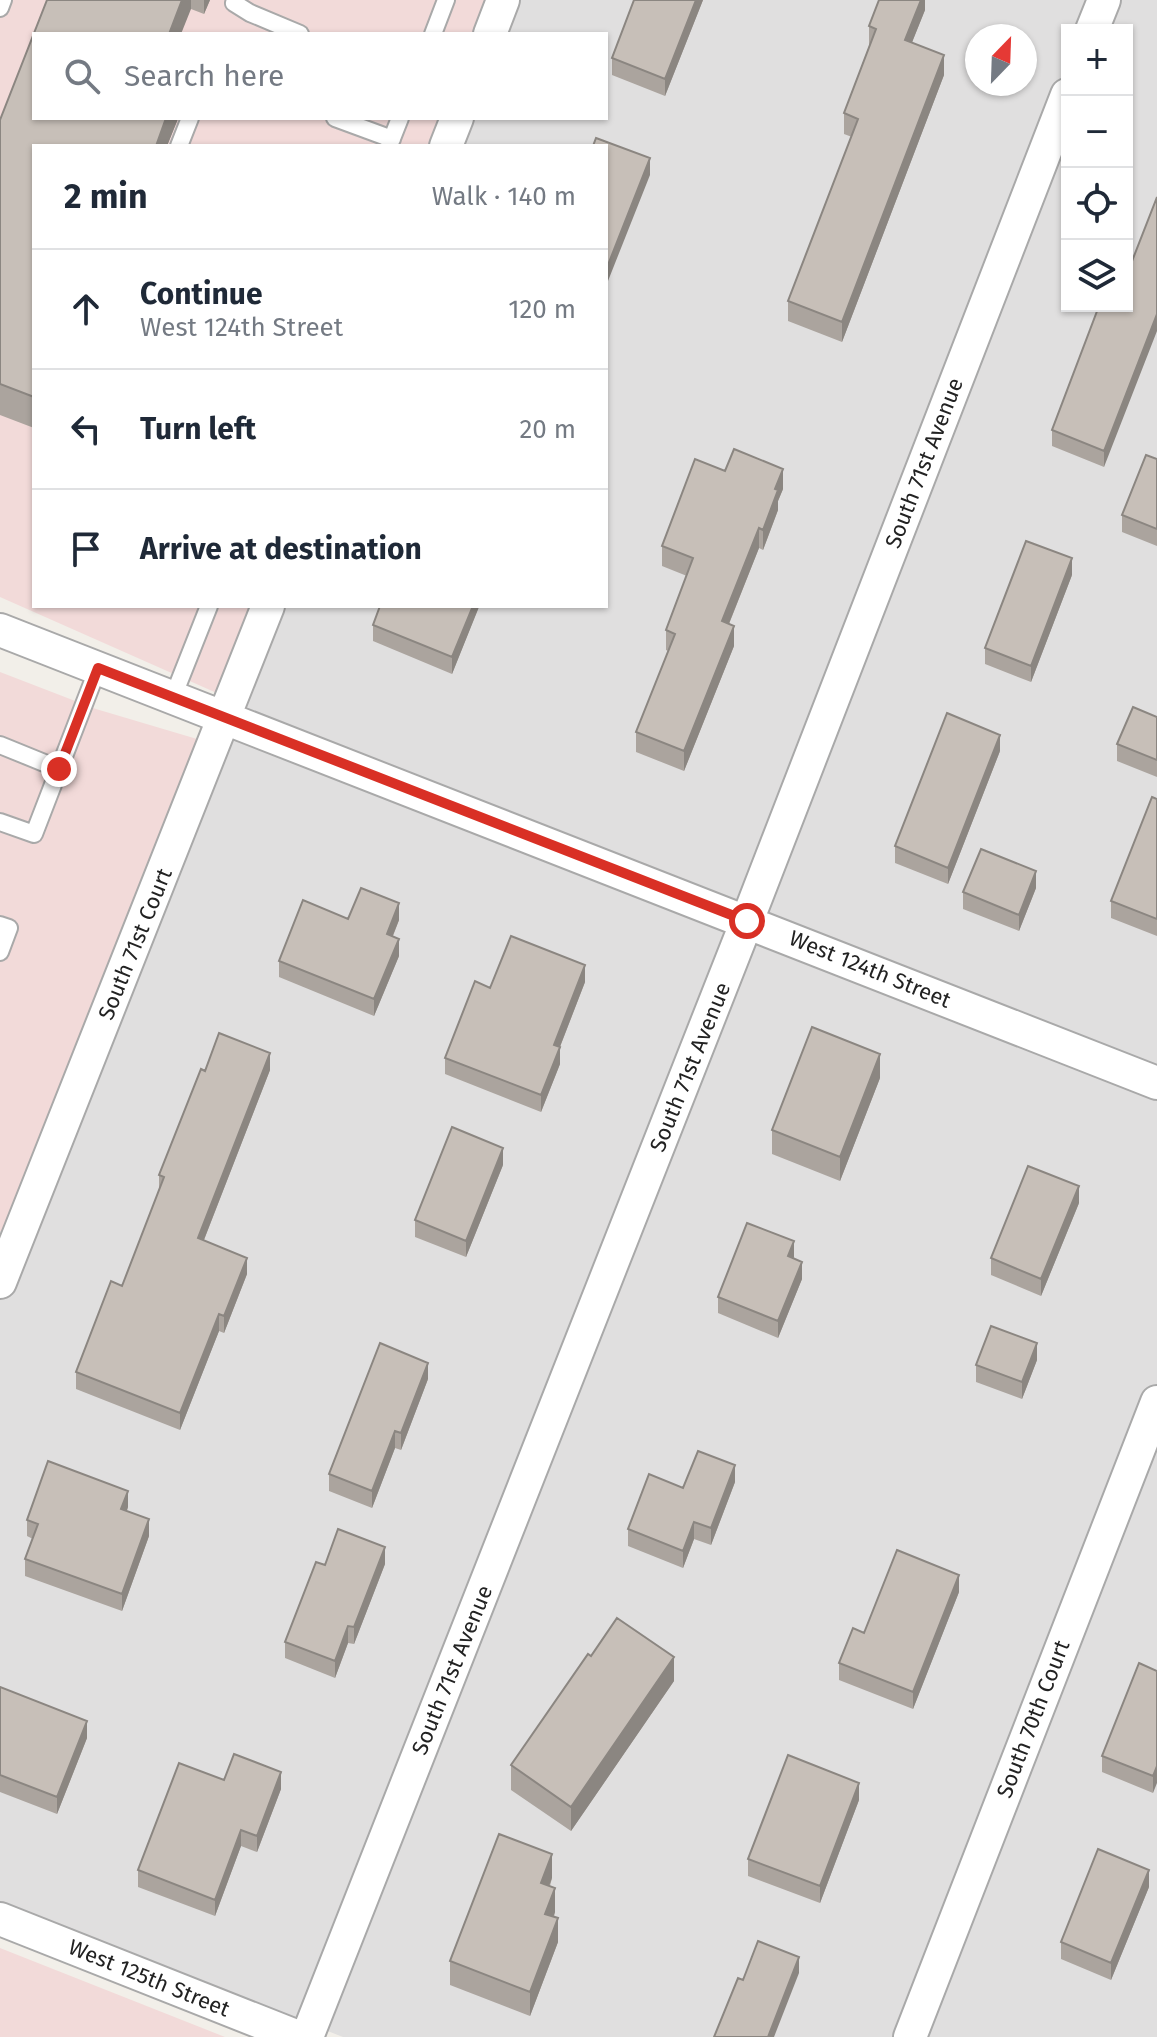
<!DOCTYPE html>
<meta charset="utf-8">
<style>
body{margin:0;font-family:"Fira Sans",sans-serif;background:#f6f6f7;color:#1f2937}
.controls{position:absolute;right:24px;top:24px;display:grid;overflow:hidden;border-radius:0px;box-shadow:0 2px 6px #0004}
.controls button{width:72px;height:72px;display:grid;place-items:center;padding:0;border:0;border-bottom:2px solid #e0e1e3;background:#fff;color:#1f2937;font:40px sans-serif}
.compass{position:absolute;left:965px;top:24px;width:72px;height:72px;border-radius:50%;background:#fff;box-shadow:0 2px 6px #0004;rotate:23deg}
.stop{position:absolute;width:24px;height:24px;margin:-18px;border:6px solid #d93025;border-radius:50%;background:#fff}
.stop.end{background:#d93025;border-color:#fff;box-shadow:0 2px 8px #0008}
.list{margin:0;padding:0;list-style:none}
h2{display:flex;justify-content:space-between;align-items:center;height:104px;margin:0;padding:0 32px;font-size:34px}
h2 small{font-size:26px;font-weight:400;color:#747a83}
.list li{display:grid;grid-template-columns:52px 1fr auto;gap:24px;align-items:center;box-sizing:border-box;height:120px;padding:0 32px;border-top:2px solid #e0e1e3}
.list b{display:block;font-size:30px;white-space:nowrap}
.list p{margin:0;font-size:26px;white-space:nowrap;color:#747a83}
.list em{font-size:26px;font-style:normal;color:#747a83}
.icon{flex:none;width:44px;height:44px;fill:none;stroke:currentColor;stroke-width:2;stroke-linecap:round;stroke-linejoin:round}
.map{position:relative;flex:none;width:1157px;height:2037px;overflow:hidden}
.search{position:absolute;background:#fff;box-shadow:0 2px 6px #0004;left:32px;top:32px;width:576px;height:88px;display:flex;align-items:center;gap:20px;box-sizing:border-box;padding:0 28px;border-radius:0px;color:#747a83;font-size:30px}
.panel{position:absolute;background:#fff;box-shadow:0 2px 6px #0004;left:32px;top:144px;width:576px;height:464px;border-radius:0px}
.map>svg:first-child{display:block}
.residential{fill:#e0dfdf;fill-rule:evenodd}
.commercial{fill:#f2dad9}
.lines{fill:none;stroke-linecap:round;stroke-linejoin:round}
.service-casing{stroke:#a9a9a9;stroke-width:20}
.minor-casing{stroke:#a9a9a9;stroke-width:36}
.service{stroke:#fff;stroke-width:16}
.minor{stroke:#fff;stroke-width:32}
.wall{fill:#aba49e}
.shaded-wall{fill:#8b8681}
.building{fill:#c7bfb8;stroke:#8b8681;stroke-width:2}
.route{stroke:#d93025;stroke-width:10}
.labels{text-anchor:middle;dominant-baseline:central;stroke-width:6;stroke-linejoin:round;paint-order:stroke}
.street-label{font-size:22px;fill:#222;stroke:#fff}
</style>
<div class="map">
<svg width="1157" height="2037" viewBox="0 0 1157 2037">
<rect width="100%" height="100%" fill="#f2efe9"/>
<path class="residential" d="M488 0H1157V2037H343L0 1903V1231L5 1232 124 922 197 739 219 694 253 606H606V146H432L442 118H606V34H475ZM1067 30H1127V306H1067ZM977 36H1025V84H977Z"/>
<path class="commercial" d="M0 0H488L475 34H34V118H442L432 146H34V606H253L219 694 0 597Z
M0 672 96 709 197 739 4 1232 0 1231Z
M0 1948 225 2037H0Z"/>
<g class="lines">
<g class="service-casing">
<path id="service" d="M235 0 234 3 250 13 300 34
M0 8 3 0
M433 34 446 0
M335 118 392 139
M179 146 190 118
M389 146 400 118
M173 697 209 606
M0 745 59 769
M0 822 34 834 98 668
M0 925 9 928 0 952"/>
</g>
<g class="minor-casing">
<path id="minor" d="M1092 30 1104 0
M490 34 503 0
M446 146 457 118
M0 630 1157 1083
M0 1282 268 606
M0 1919 298 2037
M307 2037 747 921 1067 95
M910 2037 1157 1402"/>
</g>
<use href="#service" class="service"/>
<use href="#minor" class="minor"/>
</g>
<path class="wall" d="M47 0H210L204 14 191 9 34 34 178 118 167 146H34V428L0 415V120Z
M634 0H703L665 96 612 75V58Z
M925 0V10L912 42 944 75 842 342 788 321V301L852 137 844 134V113L869 46V26Z
M1113 310 1104 467 1052 446V430Z
M1157 459V546L1122 532V515Z
M725 471 783 489 778 501V510L763 550 759 548 729 624 734 646 684 771 636 752V732L668 651 666 650V630L687 576 662 566V546Z
M1072 575 1031 682 985 664V648Z
M479 606 452 674 373 641V625Z
M1157 717V777L1117 761V744Z
M1000 751 948 884 895 863V846Z
M1157 799V936L1111 918V901Z
M1036 888 1019 931 963 909V892Z
M348 919 399 920 393 936 399 956 374 1016 279 977V961Z
M585 982 560 1047V1064L541 1112 445 1074V1058L490 988Z
M270 1070 204 1240 247 1274 224 1333 219 1331 180 1430 76 1389V1372L122 1286 159 1191V1175L205 1071Z
M880 1078 840 1181 772 1154V1130Z
M503 1165 466 1257 415 1237V1220Z
M1079 1203 1041 1296 991 1275V1258Z
M794 1258 802 1279 778 1338 718 1313V1297Z
M1037 1360 1022 1399 976 1382V1365Z
M428 1379 401 1450 395 1448 372 1508 329 1491V1474Z
M735 1482 711 1545 694 1539 683 1568 628 1546V1529L683 1488Z
M128 1507 127 1511 149 1536 122 1611 25 1576V1559L33 1539 27 1536V1520Z
M385 1564 354 1644 348 1643 335 1678 285 1658V1642L325 1565Z
M959 1592 913 1709 839 1680V1663L864 1633Z
M591 1656 674 1681 571 1831 511 1790V1765Z
M1157 1671 1153 1793 1102 1772V1756Z
M0 1687 87 1738 57 1814 0 1792Z
M224 1780 281 1789 257 1852 241 1846 215 1916 138 1887V1870Z
M859 1800 820 1903 748 1876V1859Z
M552 1878 550 1886 555 1912 554 1917 558 1942 530 2016 450 1985V1961Z
M1149 1887 1111 1980 1061 1959V1942Z"/>
<path class="shaded-wall" d="M182 0H191V9L181 34H169Z
M204 0H210L204 14Z
M696 0H703L665 96V79Z
M921 0H925V10L905 60V40Z
M944 55V75L842 342V322Z
M166 118H178V119L167 146H156Z
M650 158V175L606 286V270Z
M1157 314V331L1104 467V451Z
M783 469V489L778 501V510L763 550V530L775 489Z
M759 528V548L722 641V621Z
M1072 558V575L1031 682V666Z
M473 606H479V607L452 674V657Z
M734 626V646L684 771V751Z
M1000 735V751L948 884V868Z
M1036 871V888L1019 931V915Z
M399 903V920L387 950V934Z
M399 939V956L374 1016V999Z
M585 965V982L554 1062V1045Z
M560 1047V1064L541 1112V1095Z
M270 1053V1070L198 1255V1238Z
M880 1054V1078L840 1181V1157Z
M503 1148V1165L466 1257V1241Z
M1079 1186V1203L1041 1296V1279Z
M794 1241V1258L788 1256Z
M247 1258V1274L224 1333V1316Z
M802 1262V1279L778 1338V1321Z
M219 1314V1331L180 1430V1413Z
M1037 1343V1360L1022 1399V1382Z
M428 1363V1379L401 1450V1433Z
M395 1431V1448L372 1508V1491Z
M735 1465V1482L711 1545V1528Z
M128 1491V1507L121 1525V1509Z
M149 1519V1536L122 1611V1594Z
M694 1522V1539L683 1568V1551Z
M385 1547V1564L354 1644V1627Z
M959 1575V1592L913 1709V1692Z
M348 1626V1643L335 1678V1661Z
M674 1657V1681L571 1831V1807Z
M87 1721V1738L57 1814V1797Z
M1157 1766V1783L1153 1793V1776Z
M281 1772V1789L257 1852V1836Z
M859 1783V1800L820 1903V1886Z
M241 1830V1846L215 1916V1900Z
M552 1854V1878L541 1907V1883Z
M1149 1870V1887L1111 1980V1963Z
M555 1888V1912L545 1938V1914Z
M558 1918V1942L530 2016V1992Z
M799 1957V1973L774 2037H768Z"/>
<path class="building" d="M47 0H182L169 34H34V118H166L156 146H34V397L0 384V120Z
M634 0H696L665 79 612 58Z
M879 0H921L905 40 944 55 842 322 788 301 858 119 844 113 876 29 869 26Z
M596 138 650 158 606 270V146H593Z
M1157 197V314L1104 451 1052 430 1099 306 1113 310 1115 306H1127V274Z
M734 449 783 469 775 489 778 490 763 530 759 528 722 621 734 626 684 751 636 732 675 634 666 630 693 558 662 546 695 459 725 471Z
M1146 455 1157 459V529L1122 515Z
M1026 541 1072 558 1031 666 985 648Z
M380 606H473L452 657 373 625Z
M1133 707 1157 717V760L1117 744Z
M947 713 1000 735 948 868 895 846Z
M1152 797 1157 799V919L1111 901Z
M981 849 1036 871 1019 915 963 892Z
M361 888 399 903 387 934 399 939 374 999 279 961 303 900 348 919Z
M511 936 585 965 554 1045 560 1047 541 1095 445 1058 475 981 490 988Z
M812 1027 880 1054 840 1157 772 1130Z
M219 1033 270 1053 198 1238 247 1258 224 1316 219 1314 180 1413 76 1372 111 1281 122 1286 164 1177 159 1175 201 1069 205 1071Z
M452 1127 503 1148 466 1241 415 1220Z
M1028 1166 1079 1186 1041 1279 991 1258Z
M747 1223 794 1241 788 1256 802 1262 778 1321 718 1297Z
M991 1326 1037 1343 1022 1382 976 1365Z
M380 1343 428 1363 401 1433 395 1431 372 1491 329 1474Z
M698 1451 735 1465 711 1528 694 1522 683 1551 628 1529 649 1474 683 1488Z
M48 1461 128 1491 121 1509 149 1519 122 1594 25 1559 38 1524 27 1520Z
M338 1529 385 1547 354 1627 348 1626 335 1661 285 1642 316 1562 325 1565Z
M897 1550 959 1575 913 1692 839 1663 853 1628 864 1633Z
M617 1618 674 1657 571 1807 511 1765 588 1654 591 1656Z
M1139 1663 1157 1671V1766L1153 1776 1102 1756Z
M0 1687 87 1721 57 1797 0 1775Z
M234 1754 281 1772 257 1836 241 1830 215 1900 138 1870 179 1763 224 1780Z
M788 1755 859 1783 820 1886 748 1859Z
M499 1834 552 1854 541 1883 555 1888 545 1914 558 1918 530 1992 450 1961Z
M1098 1849 1149 1870 1111 1963 1061 1942Z
M758 1941 799 1957 768 2037H714L738 1978 743 1980Z"/>
<g class="lines">
<path class="route" d="M59 769 98 668 747 921"/>
</g>
<g class="labels">
<g class="street-label">
<text transform="translate(924 463) rotate(-69)">South 71st Avenue</text>
<text transform="translate(135 944) rotate(-68)">South 71st Court</text>
<text transform="translate(870 969) rotate(22)">West 124th Street</text>
<text transform="translate(690 1067) rotate(-68)">South 71st Avenue</text>
<text transform="translate(452 1670) rotate(-68)">South 71st Avenue</text>
<text transform="translate(1033 1719) rotate(-69)">South 70th Court</text>
<text transform="translate(149 1978) rotate(22)">West 125th Street</text>
</g>
</g>
</svg>
<div class="controls">
<button>+</button>
<button>−</button>
<button><svg class="icon" aria-label="locate" viewBox="0 0 24 24"><circle cx="12" cy="12" r="6"/><path d="M12 2v4M12 18v4M2 12h4M18 12h4"/></svg></button>
<button><svg class="icon" aria-label="layers" viewBox="0 0 24 24"><path d="M12 4l9 5-9 5-9-5zM3 14l9 5 9-5"/></svg></button>
</div>
<svg class="compass" viewBox="-18 -18 36 36"><path d="M0-13l5 13h-10z" fill="#e53935"/><path d="M0 13l5-13h-10z" fill="#747a83"/></svg>
<div class="stop" style="left:747px;top:921px"></div>
<div class="stop end" style="left:59px;top:769px"></div>
<div class="search"><svg class="icon" aria-label="search" viewBox="0 0 24 24"><circle cx="10" cy="10" r="6"/><path d="M15 15l6 6"/></svg>Search here</div>
<section class="panel">
<h2>2 min<small>Walk · 140 m</small></h2>
<ul class="list">
<li><svg class="icon" aria-label="ahead" viewBox="0 0 24 24"><path d="M12 20V5M6 11l6-6 6 6"/></svg><div><b>Continue</b><p>West 124th Street</p></div><em>120 m</em></li>
<li><svg class="icon" aria-label="left" viewBox="0 0 24 24"><path d="M17 20v-9H6M10 6l-5 5 5 5"/></svg><div><b>Turn left</b></div><em>20 m</em></li>
<li><svg class="icon" aria-label="arrive" viewBox="0 0 24 24"><path d="M6 21V4h12l-3 4 3 4H6"/></svg><div><b>Arrive at destination</b></div></li>
</ul>
</section>
</div>
